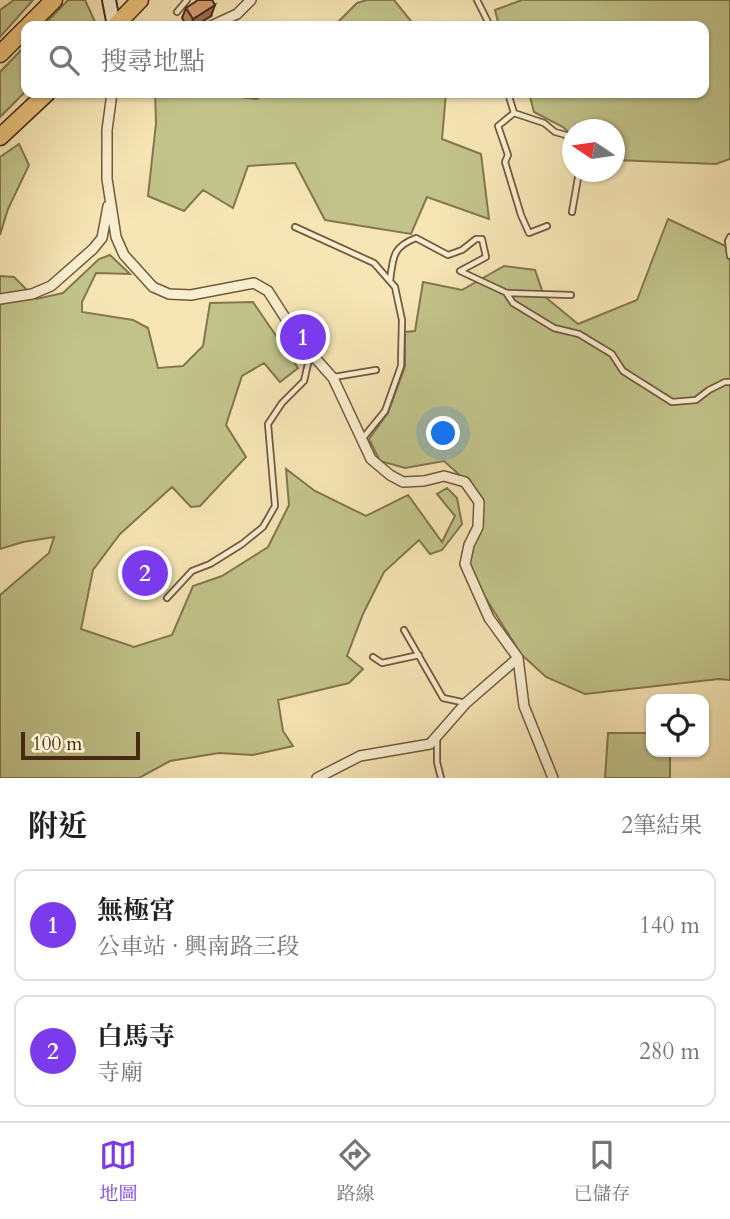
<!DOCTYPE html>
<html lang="zh-TW">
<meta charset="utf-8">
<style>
body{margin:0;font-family:Cardo,"Noto Serif TC",serif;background:#f2f2f2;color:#202124}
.controls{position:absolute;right:21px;bottom:21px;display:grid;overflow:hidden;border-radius:14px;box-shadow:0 2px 5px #0004}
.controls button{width:63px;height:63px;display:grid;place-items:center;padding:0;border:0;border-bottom:2px solid #e0e0e0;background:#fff;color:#202124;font:35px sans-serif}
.compass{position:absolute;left:562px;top:119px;width:63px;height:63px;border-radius:50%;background:#fff;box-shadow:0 2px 5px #0004;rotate:283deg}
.scale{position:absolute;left:21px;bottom:18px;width:119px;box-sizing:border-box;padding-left:7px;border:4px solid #462a13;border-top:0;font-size:19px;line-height:24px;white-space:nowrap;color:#462a13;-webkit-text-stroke:5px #f9eecf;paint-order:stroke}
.you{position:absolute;left:444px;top:434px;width:24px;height:24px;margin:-18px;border:5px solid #fff;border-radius:50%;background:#1a73e8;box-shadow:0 0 0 10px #1a73e833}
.badge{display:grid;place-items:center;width:46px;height:46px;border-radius:50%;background:#7c3aed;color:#fff;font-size:23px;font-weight:700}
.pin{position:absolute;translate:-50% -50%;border:4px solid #fff;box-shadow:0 2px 7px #0006}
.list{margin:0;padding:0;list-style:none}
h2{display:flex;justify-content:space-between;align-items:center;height:91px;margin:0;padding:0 28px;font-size:30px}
h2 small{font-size:23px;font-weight:400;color:#757577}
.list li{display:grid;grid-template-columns:46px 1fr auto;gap:21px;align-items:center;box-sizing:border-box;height:112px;margin:0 14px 14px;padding:0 14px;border:2px solid #e0e0e0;border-radius:14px}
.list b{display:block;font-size:26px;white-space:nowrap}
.list p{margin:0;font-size:23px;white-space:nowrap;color:#757577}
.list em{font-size:23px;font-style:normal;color:#757577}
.icon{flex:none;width:38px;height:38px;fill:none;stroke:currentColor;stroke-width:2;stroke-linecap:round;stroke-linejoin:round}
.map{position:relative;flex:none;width:730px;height:778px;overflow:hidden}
.search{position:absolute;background:#fff;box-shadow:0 2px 5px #0004;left:21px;right:21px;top:21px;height:77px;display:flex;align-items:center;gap:18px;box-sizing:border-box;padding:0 24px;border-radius:14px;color:#757577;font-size:26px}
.sheet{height:343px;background:#fff}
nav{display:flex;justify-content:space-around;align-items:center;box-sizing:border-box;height:98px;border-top:2px solid #e0e0e0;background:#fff;font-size:19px;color:#757577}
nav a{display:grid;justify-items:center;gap:4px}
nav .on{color:#7c3aed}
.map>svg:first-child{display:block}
.green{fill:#c1c38a;stroke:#84764e;stroke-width:2}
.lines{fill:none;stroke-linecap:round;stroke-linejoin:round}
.lane-casing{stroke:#72593c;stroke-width:8}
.street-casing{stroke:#72593c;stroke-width:12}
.secondary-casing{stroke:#462a13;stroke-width:16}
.highway-casing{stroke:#462a13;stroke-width:19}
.lane{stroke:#f9eecf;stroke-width:4.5}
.street{stroke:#f9eecf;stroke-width:9}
.secondary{stroke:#f9eecf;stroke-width:12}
.highway{stroke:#ebc27a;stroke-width:16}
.wall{fill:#b98964;stroke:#462a13;stroke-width:2}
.shaded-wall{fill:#966f51;stroke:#462a13;stroke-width:2}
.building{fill:#d79f74;stroke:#462a13;stroke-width:2}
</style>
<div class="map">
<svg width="730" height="778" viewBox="0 0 730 778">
<rect width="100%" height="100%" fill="#f6e5b5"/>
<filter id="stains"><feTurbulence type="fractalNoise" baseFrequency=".00286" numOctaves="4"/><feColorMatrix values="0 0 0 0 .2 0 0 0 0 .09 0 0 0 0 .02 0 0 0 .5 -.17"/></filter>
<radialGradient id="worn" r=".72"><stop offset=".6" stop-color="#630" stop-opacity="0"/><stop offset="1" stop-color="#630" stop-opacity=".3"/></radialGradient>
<path class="green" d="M14 0H33L0 37V10Z
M68 0H85L96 24 94 26H43Z
M367 0H394L415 26H334L357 3Z
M522 0H730V159L716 164 615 160 614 130H572V135L563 127 534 112 529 93H704V26H499L495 10Z
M26 45V91L0 117V72Z
M155 93H209L257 99 264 93H446L442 139 481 154 489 219 427 197 411 234 325 220 295 163 248 166 233 208 203 190 184 211 148 196 156 123Z
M19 144 29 165 8 209 0 235V157Z
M668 219 730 248V680L719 679 585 694 546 677 521 654 485 597 462 554 476 521 473 487 444 461 405 468 380 461 369 439 388 413 405 366V332L415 331 423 282 462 290 504 266 535 270 544 296 578 324 637 300Z
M110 255 130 274 96 273 82 302V312L133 320 148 328 158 368 183 366 203 346 210 303 253 302 298 368 280 382 264 363 242 376 226 425 246 457 200 506 191 507 172 487 120 534 93 570 81 629 134 647 172 635 193 586 222 576 268 547 289 505 286 469 315 491 366 516 408 495 442 542 455 516 437 494 447 488 457 498 462 524 442 550 430 554 419 540 384 572 363 614 347 656 363 669 349 683 278 700 283 731 293 746 253 755 219 753 170 761 139 778H0V595L49 553 54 537 23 542 0 549V276L14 277 36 299 63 293 99 259Z
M608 733H651V752H670V778H605Z"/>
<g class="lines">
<g class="lane-casing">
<path id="lane" d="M477 0 490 26
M177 12 187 0
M508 93 514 113
M572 212 579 172
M547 226 529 233 521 215 505 162 508 155 498 126 514 113 544 123 555 132 566 135 572 149
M295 227 374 263 395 287 402 320 401 366 385 411 363 438
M730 237 728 241 730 256
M390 281C393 258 392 247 416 238L448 255 462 250 476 239H482L486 257 460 271 507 293 571 295
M507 294 513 303 554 328 579 334 612 354 623 371 672 402 696 400 709 390 725 382H730
M334 377 376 370
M167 598 192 571 210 564 242 544 263 527 275 506 268 424 282 403 304 381 310 355
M404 630 443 698 466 703
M373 657 382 663 419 655
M437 739V762L441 778"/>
</g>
<g class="street-casing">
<path id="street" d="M211 26 237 14 251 0
M112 93 107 130V179L116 237 124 255 153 287 169 294 191 295 254 283 268 291 300 341 333 378 371 459 390 475 403 482 424 481 444 476 465 482 479 502 478 527 469 545 465 564 489 618 518 658 524 706 553 778
M0 299 32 294 51 286 93 249 102 238 108 206
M317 778 360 756 430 744 466 703 518 658"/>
</g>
<g class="secondary-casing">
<path id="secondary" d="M109 0 114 26"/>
</g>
<g class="highway-casing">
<path id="highway" d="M28 26 54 0
M115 26 140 0
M0 54 26 28
M0 137 47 93"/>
</g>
<use href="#lane" class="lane"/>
<use href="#street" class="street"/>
<use href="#secondary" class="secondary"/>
<use href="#highway" class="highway"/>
</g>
<path class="wall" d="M186 8 211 16 195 26H187L182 18Z"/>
<path class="shaded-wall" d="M215 5 211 16 195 26H191L193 19Z"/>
<path class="building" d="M198 0H212L215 5 193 19 186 8Z"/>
<rect width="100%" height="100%" filter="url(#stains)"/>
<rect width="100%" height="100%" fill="url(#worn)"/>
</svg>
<div class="controls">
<button><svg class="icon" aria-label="locate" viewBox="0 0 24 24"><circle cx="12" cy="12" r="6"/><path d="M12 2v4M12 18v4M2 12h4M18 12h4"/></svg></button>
</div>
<svg class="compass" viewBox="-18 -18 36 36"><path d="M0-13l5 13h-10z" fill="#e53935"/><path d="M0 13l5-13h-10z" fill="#757577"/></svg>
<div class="scale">100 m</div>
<div class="you"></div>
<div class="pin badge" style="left:303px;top:337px">1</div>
<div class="pin badge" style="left:145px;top:573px">2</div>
<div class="search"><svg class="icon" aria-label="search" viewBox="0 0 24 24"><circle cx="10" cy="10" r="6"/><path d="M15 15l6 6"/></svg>搜尋地點</div>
</div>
<section class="sheet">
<h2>附近<small>2筆結果</small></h2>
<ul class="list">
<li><span class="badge">1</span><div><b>無極宮</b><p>公車站 · 興南路三段</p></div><em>140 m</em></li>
<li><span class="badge">2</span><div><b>白馬寺</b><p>寺廟</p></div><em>280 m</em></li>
</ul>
</section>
<nav>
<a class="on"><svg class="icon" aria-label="map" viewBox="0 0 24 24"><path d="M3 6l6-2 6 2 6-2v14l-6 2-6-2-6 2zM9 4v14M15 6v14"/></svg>地圖</a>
<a><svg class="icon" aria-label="directions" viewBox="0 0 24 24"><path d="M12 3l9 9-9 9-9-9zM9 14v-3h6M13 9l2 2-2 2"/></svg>路線</a>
<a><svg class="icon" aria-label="saved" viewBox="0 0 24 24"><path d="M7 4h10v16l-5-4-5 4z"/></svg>已儲存</a>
</nav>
